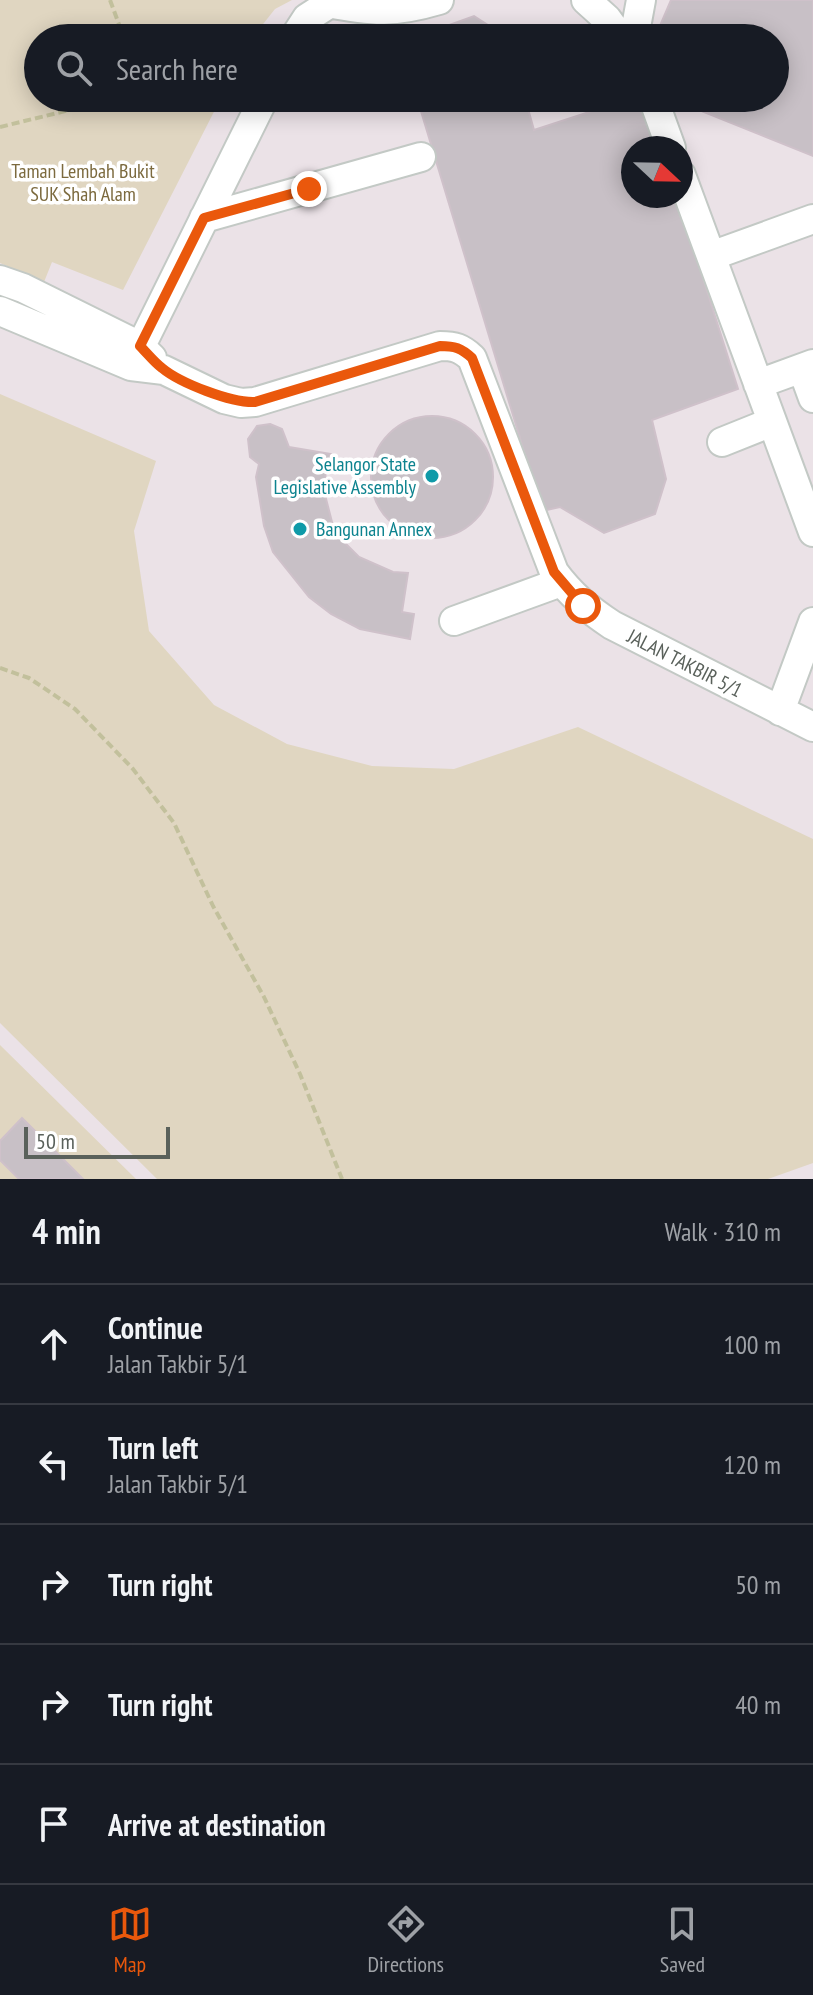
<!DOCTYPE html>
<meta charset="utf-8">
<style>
body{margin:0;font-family:"PT Sans Narrow",sans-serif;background:#242831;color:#f1f3f6}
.compass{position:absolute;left:621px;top:136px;width:72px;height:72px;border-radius:50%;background:#171b24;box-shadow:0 4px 20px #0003;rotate:112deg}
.scale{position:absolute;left:24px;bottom:20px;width:146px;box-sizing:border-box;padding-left:8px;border:4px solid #5a615b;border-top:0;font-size:22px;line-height:28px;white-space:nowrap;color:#5a615b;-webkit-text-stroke:6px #fff;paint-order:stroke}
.stop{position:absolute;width:24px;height:24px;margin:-18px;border:6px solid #ea580c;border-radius:50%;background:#fff}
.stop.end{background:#ea580c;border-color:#fff;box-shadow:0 2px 8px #0008}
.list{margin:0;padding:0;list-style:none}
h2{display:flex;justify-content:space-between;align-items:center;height:104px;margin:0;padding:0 32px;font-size:34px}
h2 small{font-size:26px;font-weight:400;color:#9ea1a6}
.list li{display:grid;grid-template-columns:52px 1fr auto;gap:24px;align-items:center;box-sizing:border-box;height:120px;padding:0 32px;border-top:2px solid #363941}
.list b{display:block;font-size:30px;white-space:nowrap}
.list p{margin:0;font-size:26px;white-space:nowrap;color:#9ea1a6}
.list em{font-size:26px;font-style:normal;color:#9ea1a6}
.icon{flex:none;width:44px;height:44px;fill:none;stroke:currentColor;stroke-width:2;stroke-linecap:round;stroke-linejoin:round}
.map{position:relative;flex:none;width:813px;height:1179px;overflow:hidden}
.search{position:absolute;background:#171b24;box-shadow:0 4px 20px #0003;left:24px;right:24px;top:24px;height:88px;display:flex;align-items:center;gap:20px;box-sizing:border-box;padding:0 28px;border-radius:44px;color:#9ea1a6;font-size:30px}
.sheet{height:704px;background:#171b24}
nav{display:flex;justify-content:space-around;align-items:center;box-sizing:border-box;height:112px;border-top:2px solid #363941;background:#171b24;font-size:22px;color:#9ea1a6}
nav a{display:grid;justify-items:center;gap:4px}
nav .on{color:#ea580c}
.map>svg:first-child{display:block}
.green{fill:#e0d6c1}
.building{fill:#c8c0c6;stroke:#cfc1ca;stroke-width:2}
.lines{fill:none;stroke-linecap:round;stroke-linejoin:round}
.minor-casing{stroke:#c3c9c5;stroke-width:32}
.path{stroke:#c2c09c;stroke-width:4;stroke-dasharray:8 4;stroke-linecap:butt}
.minor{stroke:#fff;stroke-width:28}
.route{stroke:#ea580c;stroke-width:10}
.culture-dot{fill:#0f9aa8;stroke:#fff;stroke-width:3}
.labels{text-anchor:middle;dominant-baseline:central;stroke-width:7;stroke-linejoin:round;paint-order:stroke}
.park-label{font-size:20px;fill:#7c6a3e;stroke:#fff}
.culture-label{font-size:20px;fill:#0d838f;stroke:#fff;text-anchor:end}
.street-label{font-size:20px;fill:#5a615b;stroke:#fff}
</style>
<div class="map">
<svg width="813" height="1179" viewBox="0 0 813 1179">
<rect width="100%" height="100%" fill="#ebe2e7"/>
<path class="green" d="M0 0H292L275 9 252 38H38V98H221L123 290 52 262 44 282 0 263Z
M0 394 156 461 134 531 149 631 214 705 287 744 372 766 454 769 578 727 813 839V1163L768 1179H157L0 1023Z
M0 1045 136 1179H0Z"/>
<path class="building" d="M671 0H813V156L684 104 682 98H775V38H662L659 28Z
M474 16 508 38H422L424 34Z
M417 98H525L534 130 632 98H646L662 148H633V196H677L738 389 652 420 666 479 655 514 604 533 560 507 542 511Z
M371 477a61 61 0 1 1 122 0a61 61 0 1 1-122 0Z
M270 424 282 429 289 447 331 454 326 470 324 491 332 522 342 540 359 557 393 572 408 573 402 612 414 614 410 639 360 629 331 614 309 597 273 552 264 526 256 477 259 464 250 457 248 439 257 426Z
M22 1118 83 1179H19L0 1160V1141Z"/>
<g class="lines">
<g class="minor-casing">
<path id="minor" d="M586 0 607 19 621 38
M329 3C373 12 395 13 439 0
M294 38 307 18 335 0
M634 38 641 0
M653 98 671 148
M681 175 813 532
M204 218 421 157
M711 256 813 219
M0 280 23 288 140 346 152 358
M0 311 131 366 164 370 224 399 241 403 255 402 440 346C455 346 461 348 472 358L554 572C571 595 588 609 612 625L813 727
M131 366 264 98
M802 368 813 398
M758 384 813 364
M722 442 772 422
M454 621 561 582
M780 711 813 622"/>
</g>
<path class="path" d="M110 0 124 38
M233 38 238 35 274 38
M0 127 119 98
M0 668 29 678 75 709 133 769 174 823 213 906 264 997 300 1074 342 1179"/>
<use href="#minor" class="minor"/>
</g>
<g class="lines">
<path class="route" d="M309 189 204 218 140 346C147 353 154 362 162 368 180 383 231 403 255 402L440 346C455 346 461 348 472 358L554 572 583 606"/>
</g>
<g class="culture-dot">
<circle cx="432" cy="476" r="8"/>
<circle cx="300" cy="529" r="8"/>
</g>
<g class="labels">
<g class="park-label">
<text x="83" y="171">Taman Lembah Bukit<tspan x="83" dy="23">SUK Shah Alam</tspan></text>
</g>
<g class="culture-label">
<text x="416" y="464">Selangor State<tspan x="416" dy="23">Legislative Assembly</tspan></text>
<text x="316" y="529" text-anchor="start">Bangunan Annex</text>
</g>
<g class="street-label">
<text transform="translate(685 663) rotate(27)">JALAN TAKBIR 5/1</text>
</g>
</g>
</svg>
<svg class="compass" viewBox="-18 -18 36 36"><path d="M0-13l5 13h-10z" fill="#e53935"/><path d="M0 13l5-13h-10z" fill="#9ea1a6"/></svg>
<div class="scale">50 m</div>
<div class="stop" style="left:583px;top:606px"></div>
<div class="stop end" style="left:309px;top:189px"></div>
<div class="search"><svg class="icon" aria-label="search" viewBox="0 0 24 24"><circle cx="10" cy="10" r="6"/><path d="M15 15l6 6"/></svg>Search here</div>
</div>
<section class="sheet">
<h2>4 min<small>Walk · 310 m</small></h2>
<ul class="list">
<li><svg class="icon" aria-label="ahead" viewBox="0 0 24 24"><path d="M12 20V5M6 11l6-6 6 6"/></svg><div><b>Continue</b><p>Jalan Takbir 5/1</p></div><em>100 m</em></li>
<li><svg class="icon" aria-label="left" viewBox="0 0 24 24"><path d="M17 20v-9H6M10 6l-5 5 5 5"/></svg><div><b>Turn left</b><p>Jalan Takbir 5/1</p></div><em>120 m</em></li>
<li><svg class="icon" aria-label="right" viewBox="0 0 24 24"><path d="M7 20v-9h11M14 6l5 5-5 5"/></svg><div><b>Turn right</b></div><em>50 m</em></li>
<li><svg class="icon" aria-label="right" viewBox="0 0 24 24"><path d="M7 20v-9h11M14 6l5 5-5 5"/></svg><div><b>Turn right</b></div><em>40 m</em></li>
<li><svg class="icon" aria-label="arrive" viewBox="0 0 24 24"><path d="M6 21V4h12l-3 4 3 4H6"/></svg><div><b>Arrive at destination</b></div></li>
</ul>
</section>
<nav>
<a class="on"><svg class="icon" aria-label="map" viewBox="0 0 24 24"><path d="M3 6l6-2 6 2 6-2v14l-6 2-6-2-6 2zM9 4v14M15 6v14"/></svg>Map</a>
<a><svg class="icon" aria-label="directions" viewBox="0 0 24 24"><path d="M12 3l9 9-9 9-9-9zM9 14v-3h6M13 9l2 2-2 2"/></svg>Directions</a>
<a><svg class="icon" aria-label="saved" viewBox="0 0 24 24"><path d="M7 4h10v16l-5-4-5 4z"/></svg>Saved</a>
</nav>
